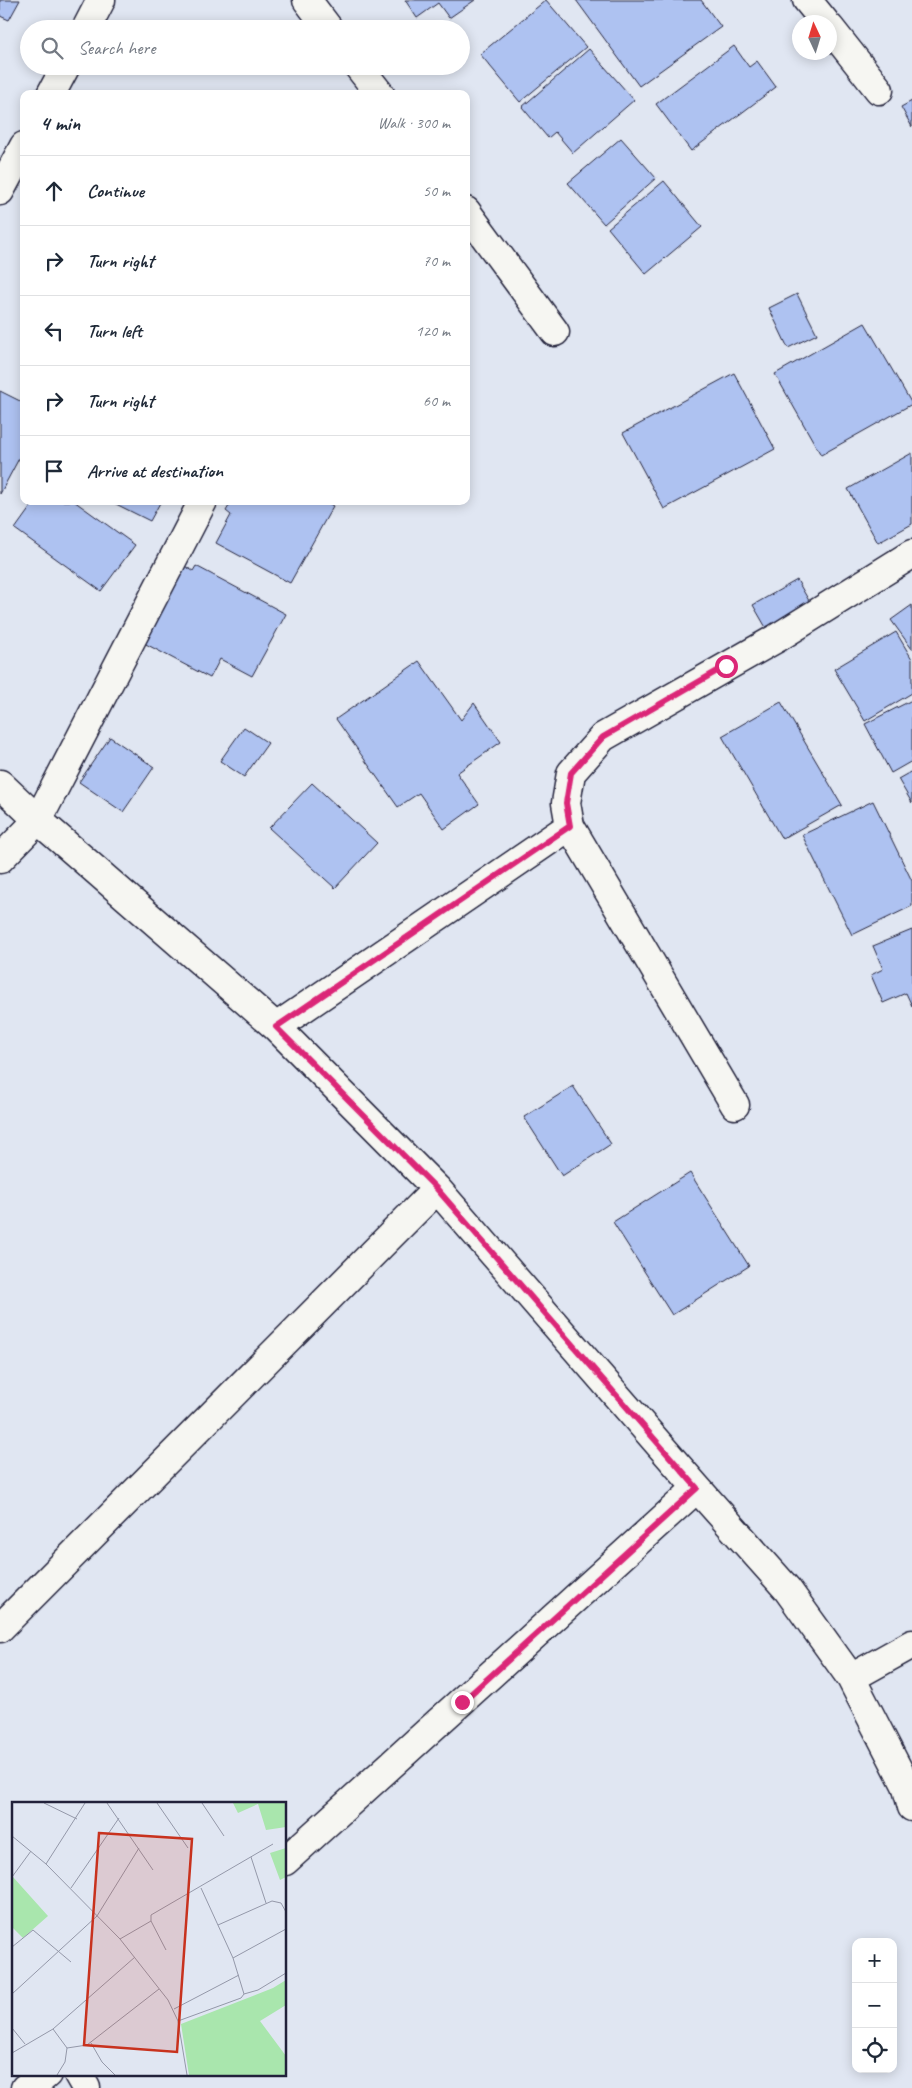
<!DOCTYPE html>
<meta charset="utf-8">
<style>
body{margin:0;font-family:Caveat,sans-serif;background:#f6f6f7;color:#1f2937}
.controls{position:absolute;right:15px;bottom:15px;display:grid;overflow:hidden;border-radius:10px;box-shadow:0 2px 12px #0003}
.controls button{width:45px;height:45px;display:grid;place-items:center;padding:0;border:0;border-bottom:1px solid #e0e1e3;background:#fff;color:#1f2937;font:25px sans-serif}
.compass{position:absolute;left:792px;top:15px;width:45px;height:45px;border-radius:50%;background:#fff;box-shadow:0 2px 12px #0003;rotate:356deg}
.stop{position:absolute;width:15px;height:15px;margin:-11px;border:4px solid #db2777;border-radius:50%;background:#fff}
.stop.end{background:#db2777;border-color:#fff;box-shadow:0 1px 5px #0008}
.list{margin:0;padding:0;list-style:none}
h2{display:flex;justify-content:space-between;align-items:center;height:65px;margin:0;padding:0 20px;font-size:21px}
h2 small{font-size:16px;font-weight:400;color:#747a83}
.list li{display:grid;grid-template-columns:32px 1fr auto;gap:15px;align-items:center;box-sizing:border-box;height:70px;padding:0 20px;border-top:1px solid #e0e1e3}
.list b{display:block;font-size:19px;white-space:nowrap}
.list em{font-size:16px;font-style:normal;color:#747a83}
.icon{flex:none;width:28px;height:28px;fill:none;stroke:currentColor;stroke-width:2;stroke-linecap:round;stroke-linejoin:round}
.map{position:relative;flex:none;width:912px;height:2088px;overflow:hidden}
.search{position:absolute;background:#fff;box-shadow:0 2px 12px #0003;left:20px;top:20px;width:450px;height:55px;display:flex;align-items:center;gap:12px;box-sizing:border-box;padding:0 18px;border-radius:28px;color:#747a83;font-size:19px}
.panel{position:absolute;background:#fff;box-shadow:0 2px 12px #0003;left:20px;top:90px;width:450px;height:415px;border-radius:10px}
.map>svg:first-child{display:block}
.building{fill:#aec2f1;stroke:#22223b}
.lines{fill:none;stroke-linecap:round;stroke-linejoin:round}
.street-casing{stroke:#22223b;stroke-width:31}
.street{stroke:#f6f6f2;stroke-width:28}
.route{stroke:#db2777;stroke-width:6}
.inset-road{fill:none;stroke:#9498a9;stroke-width:1}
.view{fill:#c8321e;fill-opacity:0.15;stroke:#c8321e;stroke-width:2.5}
.inset-edge{fill:none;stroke:#22223b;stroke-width:2.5}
</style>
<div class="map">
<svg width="912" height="2088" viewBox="0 0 912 2088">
<rect width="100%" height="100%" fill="#e0e6f2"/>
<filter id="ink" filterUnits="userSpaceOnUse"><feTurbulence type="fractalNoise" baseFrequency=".02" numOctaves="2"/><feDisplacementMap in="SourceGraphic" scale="10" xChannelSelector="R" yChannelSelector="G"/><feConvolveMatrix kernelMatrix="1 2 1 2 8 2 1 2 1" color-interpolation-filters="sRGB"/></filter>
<g filter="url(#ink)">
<path class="building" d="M0 0H20L9 20 0 16Z
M405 0H475L449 18 438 3 417 18Z
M546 0 586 47 520 102 480 54Z
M576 0H701L721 27 639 86Z
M734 46 749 67 757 61 776 87 691 151 656 104Z
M589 49 634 100 573 153 555 132 548 138 522 107Z
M912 101V127L901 107Z
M621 138 656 178 604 224 568 183Z
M664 181 702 227 646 274 608 228Z
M797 294 817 334 788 348 769 308Z
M865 323 912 404 821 455 775 374Z
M734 373 775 449 664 509 623 433Z
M0 391 24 403V449L0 494Z
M912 453V524L878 543 848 489Z
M35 501H74L135 545 101 591 15 529Z
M110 501H161L150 521Z
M232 501H325L333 506 290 583 216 543 231 515 226 511Z
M183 565 193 571 196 566 286 614 252 676 220 659 210 678 142 642Z
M797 580 812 606 768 631 753 605Z
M912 605V649L891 620Z
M896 632 912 659V693L865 721 834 669Z
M419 661 461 720 474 703 501 742 457 773 479 804 444 829 419 793 398 807 336 719Z
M912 700V761L891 773 865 724Z
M781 702 842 805 782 839 722 736Z
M244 727 268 743 244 777 220 761Z
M110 737 154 767 123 812 79 782Z
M912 771V803L898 779Z
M312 783 377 843 335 888 269 828Z
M873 801 912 881V906L852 935 802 835Z
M912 930V1006L906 993 883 1003 871 975 883 969 873 946Z
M573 1086 611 1144 562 1176 524 1117Z
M690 1173 749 1266 672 1315 613 1222Z"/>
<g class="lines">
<g class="street-casing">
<path id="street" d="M307 0 329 29
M807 0 825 22
M830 28 879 90
M86 29 101 0
M358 66 380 94
M51 94 66 66
M0 191 24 146
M466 211 555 332
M0 784 38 820 276 1027 437 1189 697 1488 787 1589 851 1678 906 1785 912 1807
M0 859 38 820 203 501
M276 1027 570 826
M735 1105 570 826 566 803 571 773 603 737 777 638 912 554
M0 1628 437 1189
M851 1678 912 1644
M285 1861 697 1488
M78 2074 86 2088
M25 2088 34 2085 47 2074"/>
</g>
<use href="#street" class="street"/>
</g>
</g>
<g class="lines" filter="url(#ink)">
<path class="route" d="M462 1702 697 1488 437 1189 276 1027 570 826 566 803 571 773 603 737 726 666"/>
</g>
<g transform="translate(12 1802)">
<rect width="274" height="274" fill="#e0e6f2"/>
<path d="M221 1H274V25L254 28 246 2 226 11ZM274 46V75L268 78 258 51ZM1 75 36 114 11 136 0 125ZM274 178V203L248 219 274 254V273H177L169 222 261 186Z" fill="#a9e6ad"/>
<path class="inset-road" d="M32 1 65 17M95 1 141 68M145 1 176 46M190 1 212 34M0 34 34 62 108 137 156 198 166 219 175 273M239 55 254 101M34 62 73 1M0 75 19 49M59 86 107 16M206 123 260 99 269 101 274 110M108 137 139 119M0 145 21 128 59 160M154 148 139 119V113L261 42M221 156 274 127M0 192 85 114 127 46M232 192 246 188 274 171M162 207 227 173M166 219 229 196 232 192 221 156 189 86M0 226 13 242M41 227 55 246 53 260 45 273M79 241 90 260 103 273M55 246 75 243 147 187M0 251 41 227 123 155"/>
<path class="view" d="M87 31 180 37 165 250 72 243Z"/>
<rect width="274" height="274" class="inset-edge"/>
</g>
</svg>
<div class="controls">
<button>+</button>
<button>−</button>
<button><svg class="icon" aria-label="locate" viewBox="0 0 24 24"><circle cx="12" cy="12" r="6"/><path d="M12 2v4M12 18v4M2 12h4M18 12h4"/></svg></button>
</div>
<svg class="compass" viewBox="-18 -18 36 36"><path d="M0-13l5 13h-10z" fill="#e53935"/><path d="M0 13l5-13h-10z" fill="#747a83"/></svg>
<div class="stop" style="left:726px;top:666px"></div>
<div class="stop end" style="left:462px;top:1702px"></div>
<div class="search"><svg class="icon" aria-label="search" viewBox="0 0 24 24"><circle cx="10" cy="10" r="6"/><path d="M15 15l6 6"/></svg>Search here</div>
<section class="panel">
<h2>4 min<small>Walk · 300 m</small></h2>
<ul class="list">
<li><svg class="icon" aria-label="ahead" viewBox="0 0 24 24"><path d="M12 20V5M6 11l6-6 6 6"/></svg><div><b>Continue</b></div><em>50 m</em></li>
<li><svg class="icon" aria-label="right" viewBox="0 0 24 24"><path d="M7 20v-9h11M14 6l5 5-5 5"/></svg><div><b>Turn right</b></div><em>70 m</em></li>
<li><svg class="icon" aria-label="left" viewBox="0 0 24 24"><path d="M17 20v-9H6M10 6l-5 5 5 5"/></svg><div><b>Turn left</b></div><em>120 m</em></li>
<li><svg class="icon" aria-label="right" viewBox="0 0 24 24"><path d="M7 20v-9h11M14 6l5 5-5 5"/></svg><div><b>Turn right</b></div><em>60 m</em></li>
<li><svg class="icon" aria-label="arrive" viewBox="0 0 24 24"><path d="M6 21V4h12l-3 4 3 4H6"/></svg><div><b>Arrive at destination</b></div></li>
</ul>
</section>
</div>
